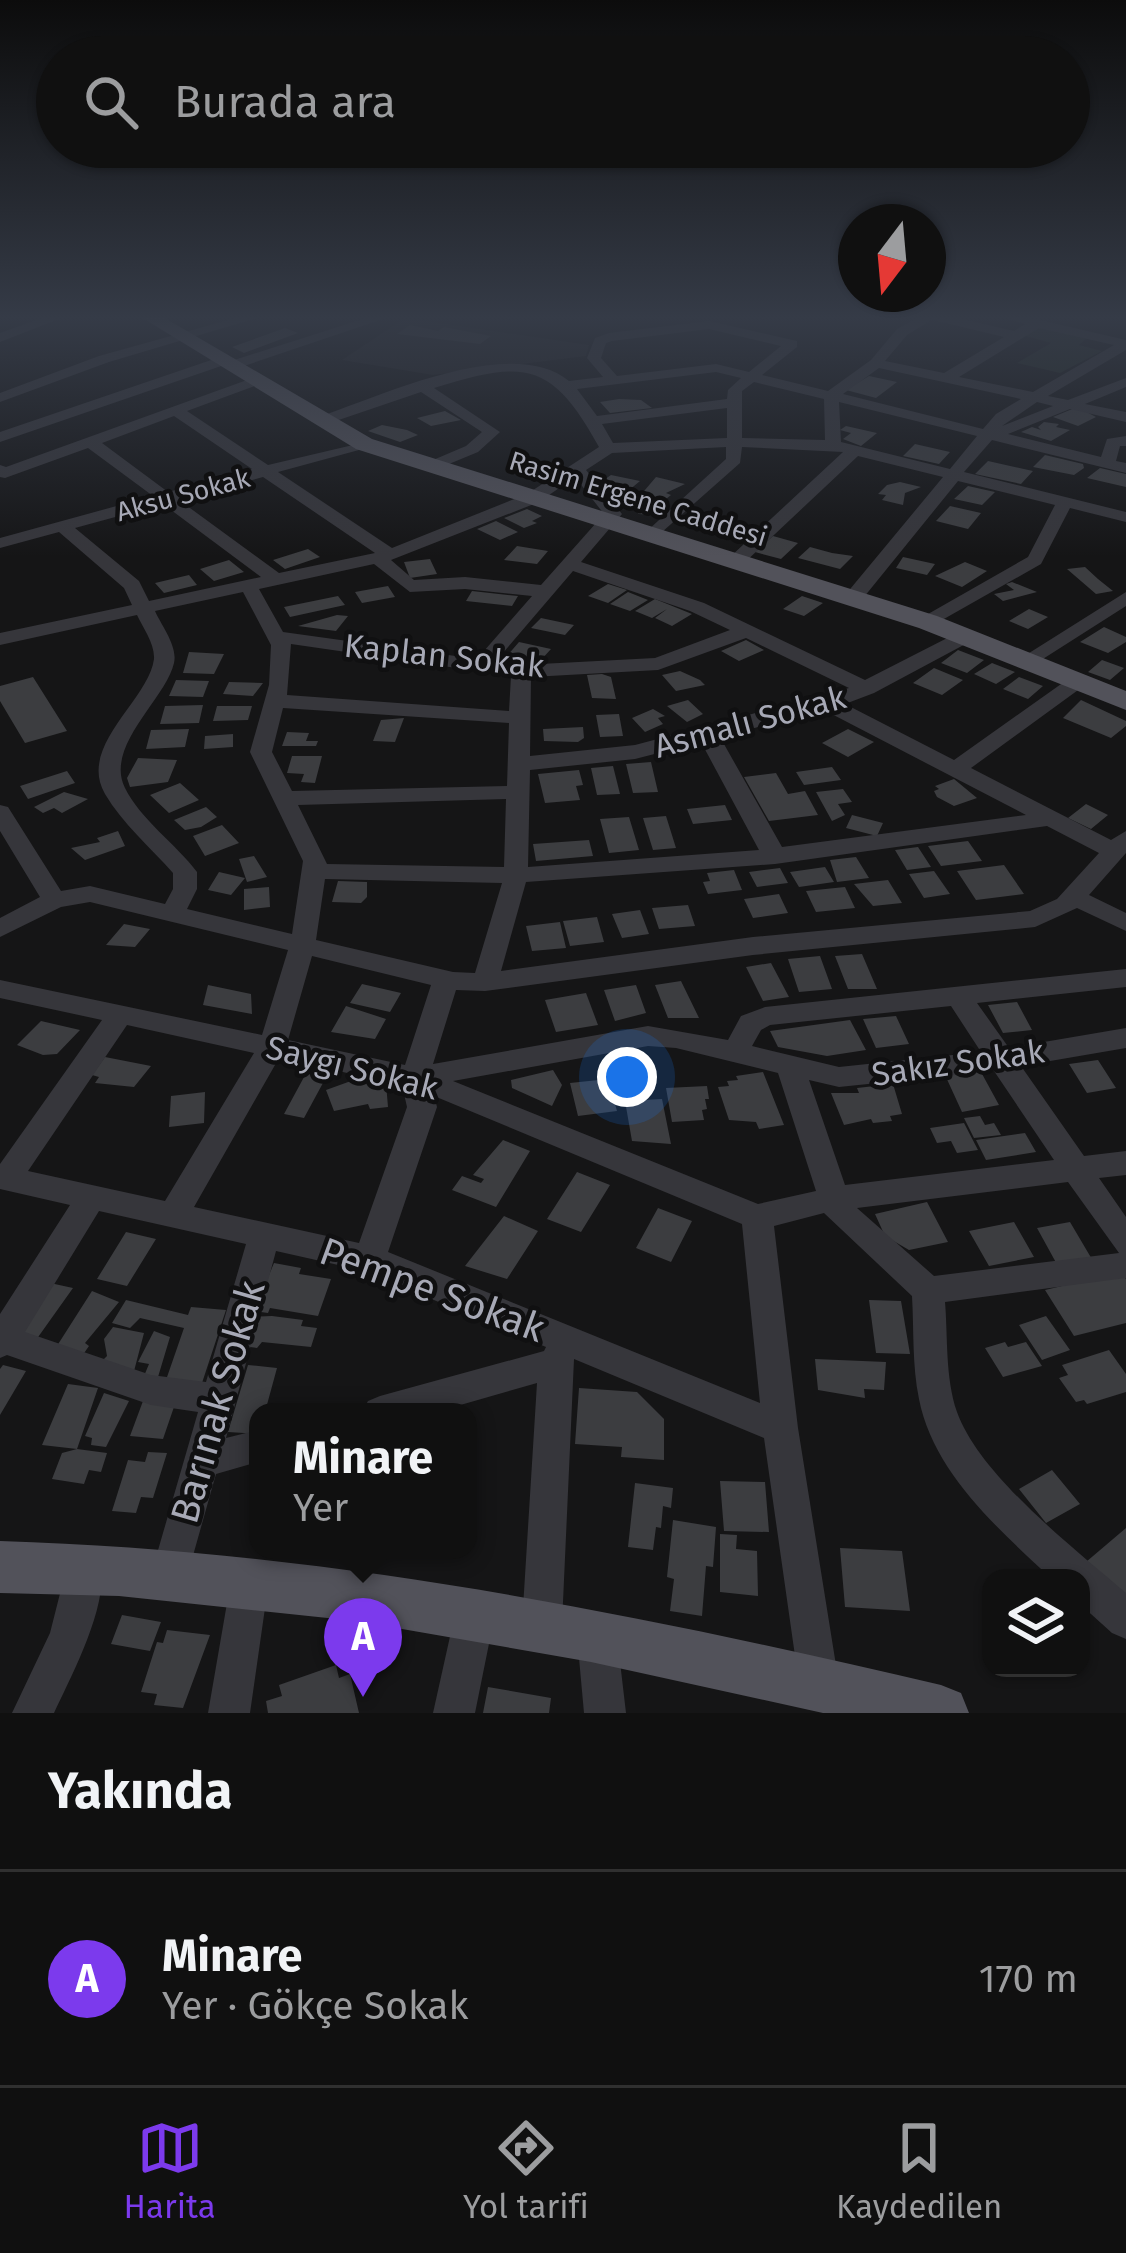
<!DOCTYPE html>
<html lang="tr">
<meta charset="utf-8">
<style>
body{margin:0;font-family:"Fira Sans",sans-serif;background:#1e1e1e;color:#f1f3f6}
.controls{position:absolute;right:36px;bottom:36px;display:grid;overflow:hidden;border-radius:24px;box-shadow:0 3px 9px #0004}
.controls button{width:108px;height:108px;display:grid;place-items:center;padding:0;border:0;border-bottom:3px solid #303030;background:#101010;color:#f1f3f6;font:60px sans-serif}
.compass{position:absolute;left:838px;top:204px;width:108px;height:108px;border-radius:50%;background:#101010;box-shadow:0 3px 9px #0004;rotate:196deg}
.you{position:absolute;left:627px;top:1077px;width:42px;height:42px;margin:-30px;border:9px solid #fff;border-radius:50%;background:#1a73e8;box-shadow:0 0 0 18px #1a73e833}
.badge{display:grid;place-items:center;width:78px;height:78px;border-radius:50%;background:#7c3aed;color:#fff;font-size:39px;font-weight:700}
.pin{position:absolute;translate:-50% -99px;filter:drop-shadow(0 3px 6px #0008)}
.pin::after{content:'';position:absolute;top:63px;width:42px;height:36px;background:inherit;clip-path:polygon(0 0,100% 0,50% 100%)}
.popup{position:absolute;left:249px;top:1403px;width:228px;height:156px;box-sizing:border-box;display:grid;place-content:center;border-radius:24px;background:#101010;filter:drop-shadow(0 3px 9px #0005);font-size:39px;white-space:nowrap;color:#9c9d9f}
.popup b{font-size:45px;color:#f1f3f6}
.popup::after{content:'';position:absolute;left:50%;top:100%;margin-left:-24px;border:24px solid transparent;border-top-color:#101010}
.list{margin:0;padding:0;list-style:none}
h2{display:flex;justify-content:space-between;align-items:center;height:156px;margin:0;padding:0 48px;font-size:51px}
h2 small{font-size:39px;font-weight:400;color:#9c9d9f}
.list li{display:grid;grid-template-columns:78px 1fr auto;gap:36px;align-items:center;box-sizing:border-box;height:216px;padding:0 48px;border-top:3px solid #303030}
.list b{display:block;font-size:45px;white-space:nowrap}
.list p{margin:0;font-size:39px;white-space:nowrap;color:#9c9d9f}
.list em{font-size:39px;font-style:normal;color:#9c9d9f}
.icon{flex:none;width:66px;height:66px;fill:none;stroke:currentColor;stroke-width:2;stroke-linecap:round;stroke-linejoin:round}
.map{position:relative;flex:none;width:1126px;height:1713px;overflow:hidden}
.search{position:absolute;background:#101010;box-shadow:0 3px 9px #0004;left:36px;right:36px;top:36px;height:132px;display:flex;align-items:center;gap:30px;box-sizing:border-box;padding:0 42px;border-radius:66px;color:#9c9d9f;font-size:45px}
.sheet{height:372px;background:#101010}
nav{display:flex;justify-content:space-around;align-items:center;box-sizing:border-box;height:168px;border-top:3px solid #303030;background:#101010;font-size:33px;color:#9c9d9f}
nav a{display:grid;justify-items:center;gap:6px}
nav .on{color:#7c3aed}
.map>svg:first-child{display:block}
.built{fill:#212123}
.green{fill:#212923}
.building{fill:#3c3d40}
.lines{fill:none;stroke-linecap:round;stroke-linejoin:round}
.minor{fill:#36363b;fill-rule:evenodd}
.major{fill:#52525a;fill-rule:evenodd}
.labels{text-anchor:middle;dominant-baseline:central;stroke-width:9;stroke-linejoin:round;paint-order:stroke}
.far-street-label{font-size:27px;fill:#a7a9b6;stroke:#101011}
.street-label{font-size:33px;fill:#a7a9b6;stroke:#101011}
.near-street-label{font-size:39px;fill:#a7a9b6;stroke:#101011}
</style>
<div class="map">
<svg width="1126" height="1713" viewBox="0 0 1126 1713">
<rect width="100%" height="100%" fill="#151516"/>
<path class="built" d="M405 318 589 345 586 356 433 375 342 360Z"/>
<path class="green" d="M1038 326 1088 337 1079 345 1102 351 1060 373 1017 363 1051 343 1022 335Z"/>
<path class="building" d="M410 325 438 331 444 327 491 336 480 344 397 334Z
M285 328 298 333 244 353 232 347Z
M869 376 897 382 876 398 846 390Z
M619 399 641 400 652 408 610 413 600 402Z
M1077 407 1096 417 1078 426 1053 417Z
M445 411 461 420 431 426 417 418Z
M1044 422 1059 424 1056 427 1070 430 1051 441 1021 432 1032 427 1041 430 1038 427Z
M382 425 407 430 418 435 400 442 368 431Z
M846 426 877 433 861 446 843 439 851 433 840 430Z
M915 444 950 452 939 464 903 456Z
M1045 455 1083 464 1084 468 1074 475 1033 467Z
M988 461 1033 471 1021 484 975 474Z
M1100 468 1126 474V487L1087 478Z
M611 475 640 481 628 491 598 484Z
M656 477 685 484 666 493 671 495 666 499 639 497Z
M900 482 921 487 905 493 903 505 882 500 886 495 878 494 887 485Z
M968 486 995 492 982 505 954 499Z
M629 497 664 506 652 515 639 514 624 502Z
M950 506 981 513 968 529 936 521Z
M527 509 542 516 532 521 537 523 524 528 504 518Z
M496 521 518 532 500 540 477 529Z
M773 536 798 543 781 559 755 552Z
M517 546 548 551 537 564 504 560Z
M810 547 832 553 853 556 840 569 798 558Z
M308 549 320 557 285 569 273 560Z
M903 557 935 564 927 575 896 568Z
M430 559 437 574 410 578 404 562Z
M229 560 244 572 214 581 200 569Z
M965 562 987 571 962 587 935 576Z
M1085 567 1098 579 1113 591 1096 594 1067 569Z
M189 575 197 585 164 593 155 583Z
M1012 582 1037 592 1003 601 994 594 1014 590 1006 584Z
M608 584 627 590 608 603 588 596Z
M388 586 395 597 362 603 355 592Z
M472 591 518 596 512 606 466 601Z
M628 592 648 600 630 611 610 604Z
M338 596 345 605 290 617 284 607Z
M802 596 823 603 804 616 783 609Z
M655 599 692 614 672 626 655 618 667 609 652 618 635 611Z
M1029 609 1048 617 1028 629 1009 621Z
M337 615 348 616 336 631 298 626Z
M541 618 574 625 565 635 531 628Z
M1104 627 1126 637V642L1108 653 1080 642Z
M746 640 764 650 739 661 721 651Z
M519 642 551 649 541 660 507 656Z
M958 650 984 660 967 673 941 663Z
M189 652 224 654 214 674 183 673Z
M1102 660 1124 668 1110 680 1088 672Z
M992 663 1015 672 996 684 974 674Z
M934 668 963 680 942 695 913 683Z
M680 671 700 680 705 685 676 691 662 675Z
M602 674 611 677 616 699 592 698 587 675Z
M33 677 67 731 25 743 0 701V686Z
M1019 677 1043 686 1028 699 1003 689Z
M176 680 209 681 203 697 169 696Z
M229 682 263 683 253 696 223 694Z
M688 700 703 714 687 722 667 706Z
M1081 700 1126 721V726L1111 738 1063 718Z
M203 705 199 723 160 724 165 706Z
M217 706H252L248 720 213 721Z
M653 709 665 716 658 718 663 724 645 732 632 718Z
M619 714 623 736 600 737 596 715Z
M404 718 395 742 373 741 381 720Z
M583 727 584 738 578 742 544 741 543 729Z
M189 729 185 747 146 749 151 730Z
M848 729 874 742 848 757 822 743Z
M287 732 309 733 306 741H318L316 746H282Z
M233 734V747L204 749 205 736Z
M292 756H322L315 783 301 782 304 774 287 773Z
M138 758 177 760 168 782 130 787 127 778Z
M651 762 658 792 633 793 626 764Z
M613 766 620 794 597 795 591 768Z
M832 767 841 780 804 785 796 772Z
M579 770 583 785 576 786 580 800 545 803 538 774Z
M67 771 75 783 28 799 20 786Z
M776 773 788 794 805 791 818 815 769 821 744 777Z
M954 779 977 798 954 806 937 797 934 791 939 789 935 786Z
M180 783 199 800 169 813 150 795Z
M843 789 852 802 838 804 845 815 832 821 816 792Z
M64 792 88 799 62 813 54 808 43 813 34 807Z
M1086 804 1108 815 1091 829 1068 818Z
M725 805 732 820 693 824 687 809Z
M206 807 217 817 201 827 185 830 174 820Z
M852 815 883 823 877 836 846 828Z
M666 816 676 848 653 850 643 818Z
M629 817 639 850 609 853 600 819Z
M222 825 239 843 205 856 193 836Z
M118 831 125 846 85 860 71 848 100 842 97 838Z
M589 840 593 856 536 861 533 844Z
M968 841 982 861 941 866 928 846Z
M918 847 931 867 907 870 895 850Z
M254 856 267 877 247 882 239 859Z
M856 857 869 878 837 882 830 860Z
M1004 865 1024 894 976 900 957 871Z
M825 867 834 882 799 887 790 872Z
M780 868 788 883 757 887 749 872Z
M734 870 742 890 708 894 703 882 710 881 707 873Z
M934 871 950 894 924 898 909 874Z
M219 872 245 878 231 895 208 890Z
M888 880 902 903 873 906 854 884Z
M338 881 367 882V897L361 903 332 902Z
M269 887 270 907 244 910V889Z
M845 887 855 908 816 912 806 891Z
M779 894 788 913 753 918 744 899Z
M688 905 695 926 659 929 652 908Z
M640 910 649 934 622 938 612 914Z
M597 917 604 942 570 946 563 921Z
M560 922 566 948 532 951 526 926Z
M124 924 150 929 135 947 106 945Z
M862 954 877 989H848L835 956Z
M820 956 832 989 799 992 788 959Z
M771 963 789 997 763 1001 746 967Z
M681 981 699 1018H668L655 985Z
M362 984 401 993 390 1012 350 1003Z
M208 985 251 994 252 1014 203 1005Z
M636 985 646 1013 615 1021 604 990Z
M586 993 598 1025 556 1032 545 1000Z
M1017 1002 1032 1030 1003 1033 988 1005Z
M346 1006 386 1019 375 1039 331 1032Z
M896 1016 909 1044 876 1048 863 1019Z
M850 1020 866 1050 827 1056 778 1047 770 1031Z
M41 1021 80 1030 57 1054 43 1055 17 1045Z
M105 1057 151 1066 134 1087 95 1083 99 1077 92 1075Z
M1098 1060 1116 1088 1087 1093 1069 1064Z
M310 1066 330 1070 304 1118 284 1114Z
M553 1070 562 1085 552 1106 512 1088 511 1080Z
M763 1072 784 1125 759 1129 756 1122 729 1120 718 1087 729 1086 727 1081 738 1080 736 1076Z
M981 1072 999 1105 962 1112 945 1075Z
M362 1077 386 1083 388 1107 370 1109 368 1104 334 1111 326 1090Z
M608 1079 617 1111 578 1116 570 1083Z
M893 1084 902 1114 890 1116 892 1121 873 1123 871 1119 844 1125 831 1093H859L857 1088Z
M707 1086 709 1099H705L707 1109 702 1110 704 1120 672 1122 666 1088Z
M205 1092 204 1123 169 1127 171 1096Z
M662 1099 671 1144 632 1141 625 1101Z
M980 1116 985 1125 994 1123 1001 1135 974 1138 964 1118Z
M964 1123 978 1150 957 1153 951 1141 937 1143 930 1128Z
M1025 1133 1036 1152 986 1160 976 1140Z
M503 1140 530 1151 496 1207 452 1190 462 1176 481 1183 484 1179 473 1175Z
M577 1172 610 1185 581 1232 547 1219Z
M927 1202 948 1242 909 1250 885 1236 875 1214Z
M658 1208 692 1221 671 1262 636 1248Z
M504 1216 538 1231 507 1279 465 1266Z
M1014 1222 1034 1257 989 1266 969 1231Z
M1070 1222 1093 1261 1059 1268 1037 1228Z
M126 1232 156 1239 127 1286 97 1279Z
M274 1263 301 1268 299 1274 331 1279 318 1316 270 1308 268 1313 254 1311Z
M1121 1272 1126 1279V1323L1074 1336 1045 1290Z
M50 1283 73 1288 36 1340 21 1334Z
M92 1291 119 1302 85 1343 89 1346 82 1356 55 1349Z
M126 1300 188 1315 191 1307 226 1310 202 1383 166 1380 184 1328 140 1318 130 1328 112 1323Z
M869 1300 901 1301 910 1354 876 1353Z
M272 1316 303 1320 301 1326 317 1328 311 1347 262 1342 257 1348 242 1346 251 1317Z
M1046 1316 1070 1350 1042 1360 1019 1325Z
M113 1327 144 1333 133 1375 99 1364 107 1356 104 1339Z
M154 1331 170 1337 158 1377 144 1376 149 1364 138 1362Z
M1005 1342 1008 1347 1026 1342 1042 1366 1003 1377 985 1348Z
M1109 1350 1126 1374V1392L1087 1404 1084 1400 1076 1402 1059 1378 1068 1375 1062 1365Z
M815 1359 886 1362 884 1390 864 1389 865 1398 818 1390Z
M3 1365 26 1371 0 1415V1369Z
M248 1365 277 1368 265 1412H258V1434L228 1432Z
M68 1384 98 1388 77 1449 107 1453 101 1472 89 1470 84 1484 52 1479 62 1453 77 1449 42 1445Z
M579 1388 637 1392 664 1419V1460L621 1457 622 1447 575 1444Z
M104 1393 129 1401 106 1447 91 1445 92 1438 85 1436Z
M143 1401 175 1404 163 1439 130 1436Z
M148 1452 167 1453 153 1498 141 1497 136 1513 112 1511 128 1460 145 1462Z
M1052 1470 1080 1504 1046 1523 1019 1489Z
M720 1481 765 1482 769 1532 724 1531Z
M635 1483 673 1488 671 1508 663 1506 661 1528 656 1527 653 1550 628 1547Z
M673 1520 716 1527 713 1567 706 1566 702 1616 670 1611 674 1579 667 1577Z
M1126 1528V1602L1086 1562Z
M720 1534 737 1535 736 1549 757 1551 758 1596 720 1592Z
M840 1548 902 1551 910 1611 845 1607Z
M122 1615 161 1622 150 1651 111 1644Z
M167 1630 210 1635 183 1708 154 1705 157 1694 141 1692 157 1642 163 1643Z
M336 1665 339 1678 350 1674 359 1713H268L266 1701 282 1696 279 1685Z
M488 1687 551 1698 549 1713H483Z"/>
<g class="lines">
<path class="minor" d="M45 317H64L0 342V333Z
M239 317H260L109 362 0 402V393L99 356Z
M369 317H389L238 368H228L227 364 0 442V432L220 357H230L231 361Z
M919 317H954L1014 331 1025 324 1004 317H1027L1126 340V350L1048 396 1068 400 1126 378V387L1085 404 1126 412V422L1070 409 1008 434 1101 457 1107 439 1126 436V446H1120L1116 461 1126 463V473L992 440 964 472 1126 512V522L1070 508 1041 564 928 628 921 626V618L1028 557 1055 505 958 481 860 602 853 604 844 598 846 594 943 477 858 456 742 565H730V557L843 452 742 447 740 463 653 540 647 539V531L726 459V447L612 453 586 470 622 514 581 562 704 603 865 680 959 632H973V640L874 693 845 704 954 760 1071 677H1085V685L971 768 1111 840 1126 831V853L1089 895 1126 913V931L1077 908 1035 927 753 955 485 991 456 990 433 1064 648 1026 728 1040 741 1016 765 1007 1126 969V987L977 1003 1009 1048 1126 1028V1048L1021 1066 1084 1156 1126 1151V1175L1099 1178 1126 1217V1278L945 1302C948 1337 945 1377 957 1412 980 1476 1074 1548 1126 1593V1639L1112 1633 1081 1605V1578H1051C999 1530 933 1472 919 1399 912 1365 914 1330 912 1296L824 1213 774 1226 798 1428 839 1684 833 1698 819 1704 805 1698 799 1684 764 1438 574 1359 562 1624 556 1638 542 1644 528 1638 522 1624 537 1383 436 1412H362L368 1401 380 1396 544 1351 546 1347 365 1271 276 1251 226 1438 258 1430V1462L216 1474 185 1584 171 1590 157 1584 152 1571 198 1412 151 1405 7 1355 0 1358V1314L70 1205 0 1189V1164L102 1020 0 998V980L262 1035 288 950 90 902 61 907 0 937V918L40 897 0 831V805L8 807 61 891 90 886 165 904 173 889V873C151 848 122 823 105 794 77 746 149 700 154 659 155 644 143 628 137 615L0 645V633L132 605 124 588 59 532 0 548V538L153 496 88 448 5 478 0 477V465L6 467 258 376 265 380 263 383 187 411 268 465 370 441V447L278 472 392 548 527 494 599 447C552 362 526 359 434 388L500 432 478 452 432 471 426 469V463L466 446 482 432 421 392 324 425 319 423V417C381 396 512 334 569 381L603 377 587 358 595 338 609 333 709 321 797 341V347L762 375 828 391 871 360 897 329ZM933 319V320L1004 337 944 373 885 361 907 335ZM1039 328 1114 345 1033 392 959 377ZM709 329 781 346 749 372 716 364 617 376 601 358 606 343 612 341ZM879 368 1021 399 996 414 983 429 843 394ZM716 372 741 378 728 390 727 399 597 416 577 389ZM754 382 824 399 825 440 742 438V391ZM839 402 977 436 950 469 841 442ZM1037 402 1053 406 1002 426ZM727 408V438L613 443 602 424ZM174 416 252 469 168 492 102 443ZM263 477 375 553 279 573 179 500ZM575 477 604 514 541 585 465 577 414 580 391 560 539 502ZM163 504 261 577 149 601 139 581 75 528ZM374 564 410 592 465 589 532 596 477 659 283 632 259 589ZM573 571 690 611 730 630 655 658 521 665 496 661ZM243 592 271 645 269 685 250 752 303 861 292 934 187 909 197 889V872C176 844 140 819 125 788 104 746 166 699 174 663 178 646 161 625 155 611ZM746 638 849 688 635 745 530 756 531 677 658 670ZM291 644 511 676 509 711 287 695ZM283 708 509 723 507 786 292 791 272 752ZM824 710 1026 815 782 847 720 737ZM701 742 759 850 528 867 530 770 635 759ZM506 799 504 867 327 864 298 805ZM1047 826 1099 853 1057 899 1030 911 753 937 501 971 526 882 775 864ZM325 879 502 883 475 973 453 972 316 940ZM312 956 431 985 405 1065 288 1040ZM951 1006 981 1052 839 1067 752 1046 761 1030 770 1025ZM127 1025 254 1053 165 1201 28 1171ZM648 1046 676 1048 778 1073 816 1191 758 1204 453 1081ZM279 1058 402 1085 407 1107 359 1243 194 1207ZM994 1071 1054 1160 845 1185 809 1080 839 1087ZM434 1096 742 1224 760 1403 388 1252 437 1107ZM1068 1182 1119 1253 934 1276 857 1208ZM99 1211 246 1244 206 1382 151 1375 25 1332Z
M1126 592V606L1035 664H1021L1018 660Z
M84 1548 98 1554C115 1595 72 1674 54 1713H12L50 1633 70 1554Z
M250 1561 264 1567 269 1580 250 1713H208L231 1580 236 1567Z
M475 1594 489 1600 495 1614 475 1713H433L455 1614 461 1600Z
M597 1616 611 1622 617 1636 626 1713H584L577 1636 583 1622Z"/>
<path class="major" d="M141 317H163L372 439 937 616 1126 691V710L919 628 356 449Z
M0 1541C326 1551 625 1611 941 1685L961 1693 969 1713H823L591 1662 356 1621 119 1596 0 1593Z"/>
</g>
<linearGradient id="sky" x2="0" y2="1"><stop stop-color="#0c0c0c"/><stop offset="0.57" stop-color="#353b47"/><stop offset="1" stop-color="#353b47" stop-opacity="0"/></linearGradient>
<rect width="1126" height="557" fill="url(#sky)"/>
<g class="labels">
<g class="far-street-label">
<text transform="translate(183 495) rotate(-15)">Aksu Sokak</text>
<text transform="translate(638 499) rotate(17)">Rasim Ergene Caddesi</text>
</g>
<g class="street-label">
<text transform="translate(444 656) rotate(6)">Kaplan Sokak</text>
<text transform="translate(750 722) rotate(-15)">Asmalı Sokak</text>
<text transform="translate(958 1063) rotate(-8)">Sakız Sokak</text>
<text transform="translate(352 1068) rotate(14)">Saygı Sokak</text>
</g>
<g class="near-street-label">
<text transform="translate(432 1290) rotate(20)">Pempe Sokak</text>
<text transform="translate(218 1402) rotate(-74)">Barınak Sokak</text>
</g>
</g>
</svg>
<div class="controls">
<button><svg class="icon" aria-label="layers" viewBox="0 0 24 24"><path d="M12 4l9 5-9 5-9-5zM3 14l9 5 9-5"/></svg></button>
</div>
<svg class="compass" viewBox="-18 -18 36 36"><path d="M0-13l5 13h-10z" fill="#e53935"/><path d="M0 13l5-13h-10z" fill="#9c9d9f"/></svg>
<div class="you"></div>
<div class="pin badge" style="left:363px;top:1697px">A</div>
<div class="popup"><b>Minare</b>Yer</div>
<div class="search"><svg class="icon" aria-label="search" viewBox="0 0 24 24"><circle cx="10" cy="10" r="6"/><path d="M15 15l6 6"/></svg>Burada ara</div>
</div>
<section class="sheet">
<h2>Yakında<small></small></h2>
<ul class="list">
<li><span class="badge">A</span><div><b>Minare</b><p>Yer · Gökçe Sokak</p></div><em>170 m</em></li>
</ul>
</section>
<nav>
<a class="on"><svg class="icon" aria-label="map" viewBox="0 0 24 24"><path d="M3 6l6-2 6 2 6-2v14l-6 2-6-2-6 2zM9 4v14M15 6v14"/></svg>Harita</a>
<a><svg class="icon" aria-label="directions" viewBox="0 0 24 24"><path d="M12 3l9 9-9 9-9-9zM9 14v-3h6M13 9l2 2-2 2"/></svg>Yol tarifi</a>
<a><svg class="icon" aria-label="saved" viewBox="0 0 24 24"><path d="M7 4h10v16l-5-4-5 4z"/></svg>Kaydedilen</a>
</nav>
